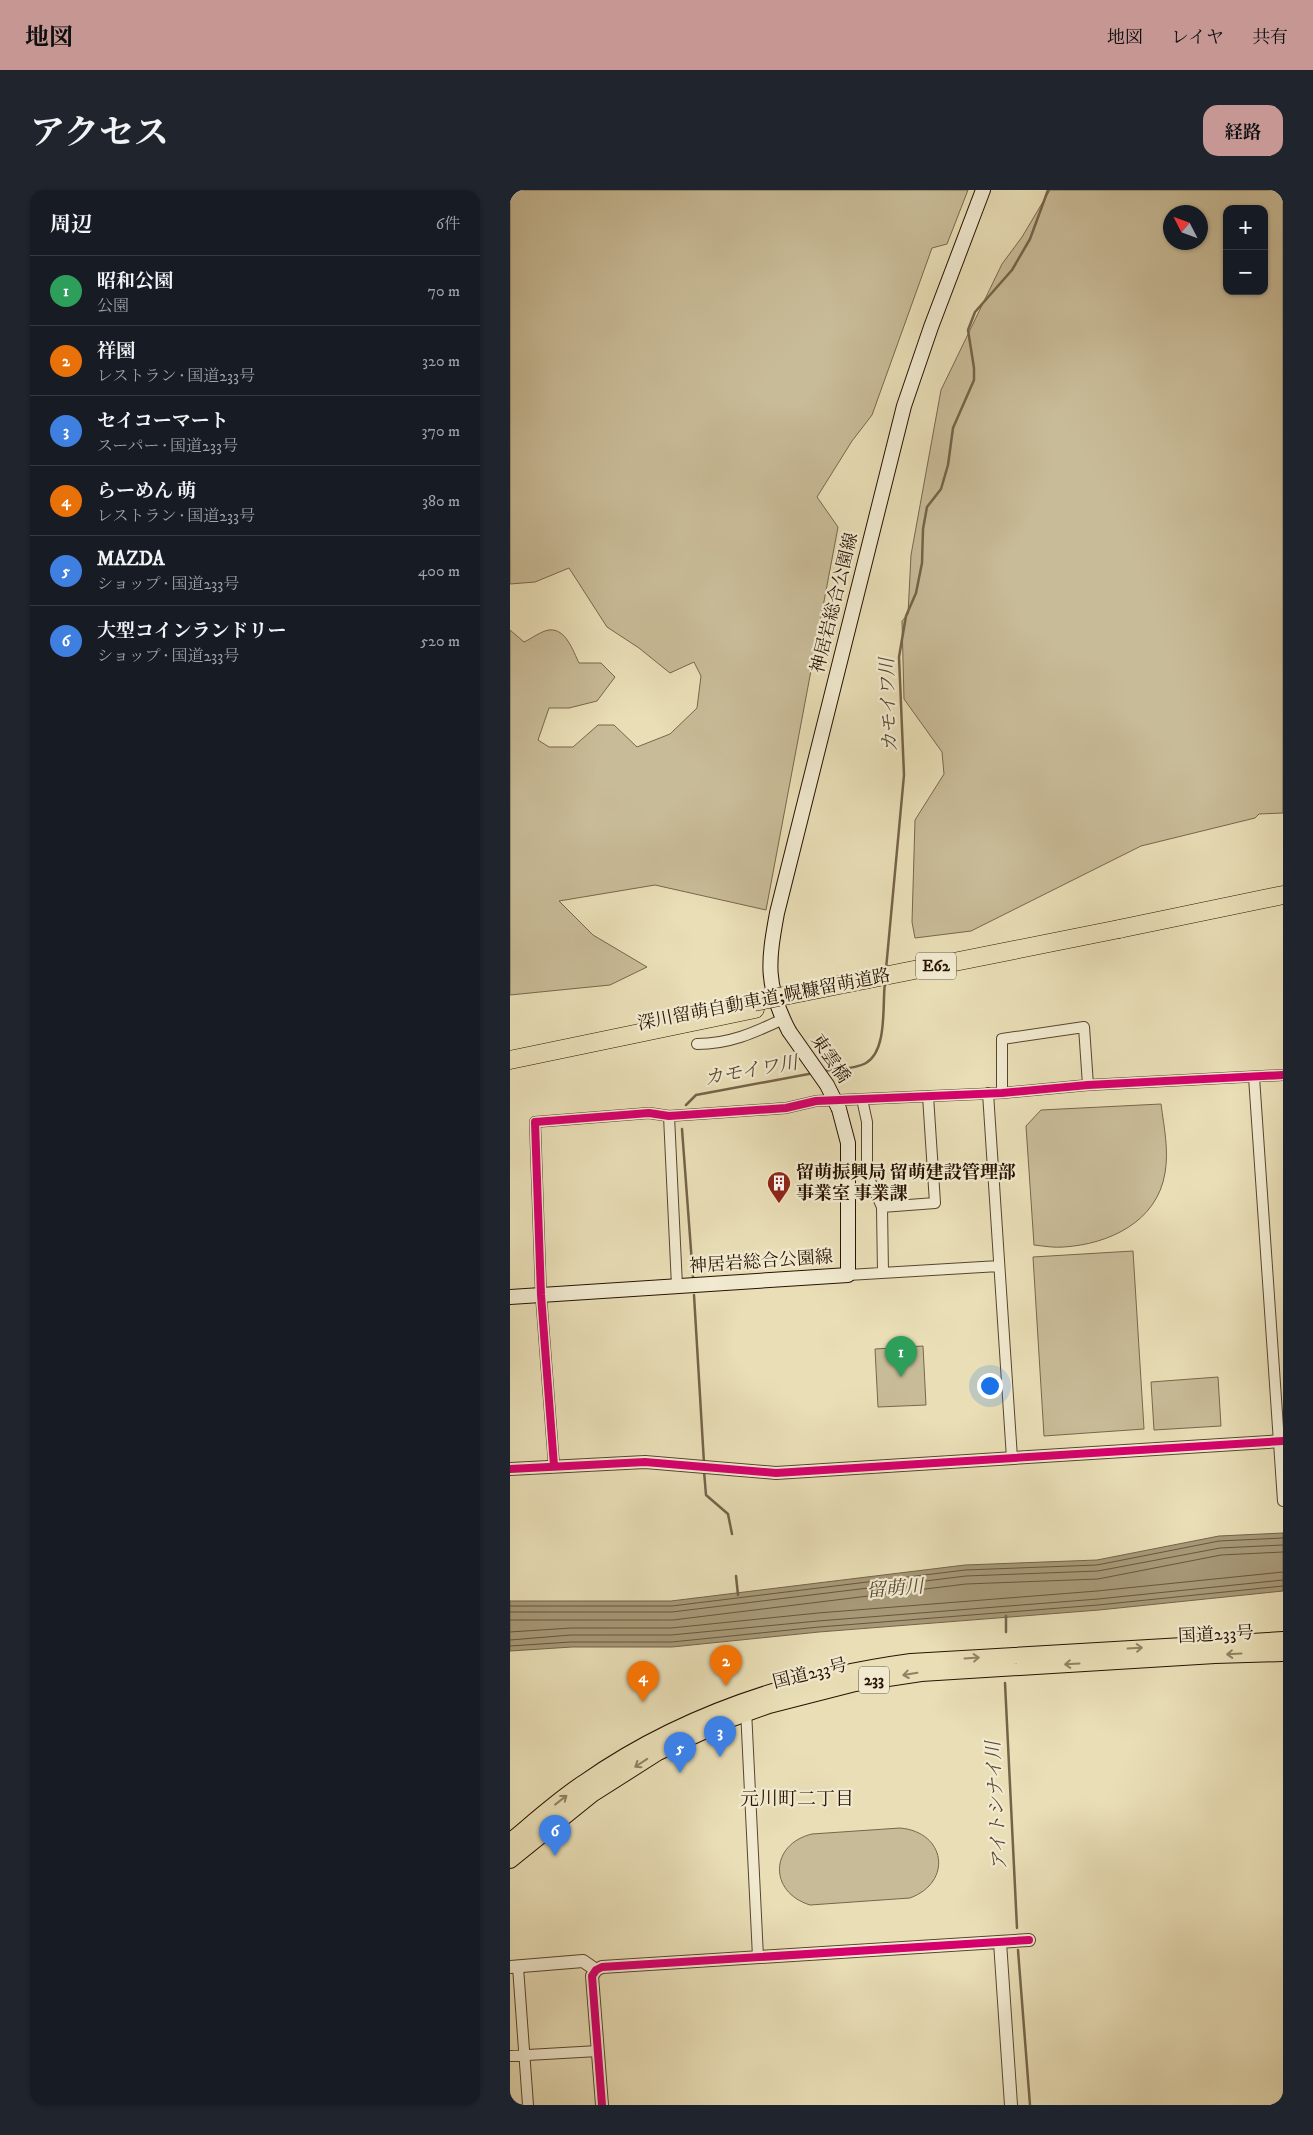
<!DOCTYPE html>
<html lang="ja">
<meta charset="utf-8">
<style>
body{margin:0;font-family:"IM FELL DW Pica","Noto Serif JP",serif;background:#20242c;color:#f1f3f6}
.controls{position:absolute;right:15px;top:15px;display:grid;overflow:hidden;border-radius:10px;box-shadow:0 1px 4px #0004}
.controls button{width:45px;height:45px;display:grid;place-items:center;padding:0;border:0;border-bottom:1px solid #363941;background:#171b24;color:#f1f3f6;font:25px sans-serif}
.compass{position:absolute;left:653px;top:15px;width:45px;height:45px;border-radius:50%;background:#171b24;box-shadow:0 1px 4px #0004;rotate:312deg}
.you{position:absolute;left:479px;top:1195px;width:18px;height:18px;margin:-12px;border:4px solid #fff;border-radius:50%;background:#1a73e8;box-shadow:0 0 0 8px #1a73e833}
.badge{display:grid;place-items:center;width:32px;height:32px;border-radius:50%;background:#c59692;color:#fff;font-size:16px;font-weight:700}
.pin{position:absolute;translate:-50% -41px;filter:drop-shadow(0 1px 2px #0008)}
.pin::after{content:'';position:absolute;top:26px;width:18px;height:15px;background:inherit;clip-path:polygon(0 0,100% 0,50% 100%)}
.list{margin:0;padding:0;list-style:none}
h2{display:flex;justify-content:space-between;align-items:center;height:65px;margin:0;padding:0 20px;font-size:21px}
h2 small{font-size:16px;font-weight:400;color:#9ea1a6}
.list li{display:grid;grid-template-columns:32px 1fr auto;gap:15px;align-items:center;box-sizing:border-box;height:70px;padding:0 20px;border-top:1px solid #363941}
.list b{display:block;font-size:19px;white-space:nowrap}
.list p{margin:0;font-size:16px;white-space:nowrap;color:#9ea1a6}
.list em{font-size:16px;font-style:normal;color:#9ea1a6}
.map{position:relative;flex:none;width:773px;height:1915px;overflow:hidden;border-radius:15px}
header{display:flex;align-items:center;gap:30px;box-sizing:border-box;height:70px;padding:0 25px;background:#c59692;color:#111}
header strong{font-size:24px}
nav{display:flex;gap:28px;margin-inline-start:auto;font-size:18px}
.intro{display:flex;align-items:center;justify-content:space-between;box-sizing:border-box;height:120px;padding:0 30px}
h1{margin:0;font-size:35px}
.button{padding:12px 22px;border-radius:15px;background:#c59692;color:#111;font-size:18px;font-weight:700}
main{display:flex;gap:30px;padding:0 30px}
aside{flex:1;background:#171b24;border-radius:15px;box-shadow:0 1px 4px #0004}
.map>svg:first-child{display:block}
.green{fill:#c8bb97;stroke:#78664c;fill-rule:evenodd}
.water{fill:#a79978;stroke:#746348}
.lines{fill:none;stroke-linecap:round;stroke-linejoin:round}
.shore{stroke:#67563c;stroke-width:1}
.stream{stroke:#746348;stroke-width:2.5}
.minor-casing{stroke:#58452e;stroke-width:12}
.tertiary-casing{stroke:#58452e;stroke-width:14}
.secondary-casing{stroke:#271201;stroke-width:16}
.trunk-casing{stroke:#271201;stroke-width:18}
.motorway-casing{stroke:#271201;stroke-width:19}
.minor{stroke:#f1ead0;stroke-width:10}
.tertiary{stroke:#f1ead0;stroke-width:12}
.secondary{stroke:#f1ead0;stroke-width:14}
.trunk{stroke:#e9deb6;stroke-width:16}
.motorway{stroke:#e9deb6;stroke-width:18}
.secondary-bridge-casing{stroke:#271201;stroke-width:16;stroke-linecap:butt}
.motorway-bridge-casing{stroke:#271201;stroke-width:19;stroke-linecap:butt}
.secondary-bridge{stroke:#f1ead0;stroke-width:14}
.motorway-bridge{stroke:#e9deb6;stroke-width:18}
.cycleway-casing{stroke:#f1ead0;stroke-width:11}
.cycleway{stroke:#d6006c;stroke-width:8}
.oneway{stroke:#928265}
.labels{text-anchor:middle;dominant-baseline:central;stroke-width:4.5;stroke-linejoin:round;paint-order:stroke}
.shield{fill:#f1ead0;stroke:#64533f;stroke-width:1}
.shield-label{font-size:16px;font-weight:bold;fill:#271201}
.street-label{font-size:18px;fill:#271201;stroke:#f1ead0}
.poi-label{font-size:18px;font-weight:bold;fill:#271201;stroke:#f1ead0;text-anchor:start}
.water-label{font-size:19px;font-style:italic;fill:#5a4831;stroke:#f1ead0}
.neighbourhood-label{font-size:19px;fill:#271201;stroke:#f1ead0}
</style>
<header>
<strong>地図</strong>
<nav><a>地図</a><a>レイヤ</a><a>共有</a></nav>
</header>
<div class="intro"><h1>アクセス</h1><a class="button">経路</a></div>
<main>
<aside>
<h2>周辺<small>6件</small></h2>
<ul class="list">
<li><span class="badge" style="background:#2e9e5b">1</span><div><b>昭和公園</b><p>公園</p></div><em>70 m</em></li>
<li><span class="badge" style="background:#e8710a">2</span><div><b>祥園</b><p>レストラン · 国道233号</p></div><em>320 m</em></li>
<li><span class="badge" style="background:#3f7fe0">3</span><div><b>セイコーマート</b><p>スーパー · 国道233号</p></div><em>370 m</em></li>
<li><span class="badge" style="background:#e8710a">4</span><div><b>らーめん 萌</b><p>レストラン · 国道233号</p></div><em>380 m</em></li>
<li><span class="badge" style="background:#3f7fe0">5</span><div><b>MAZDA</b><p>ショップ · 国道233号</p></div><em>400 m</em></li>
<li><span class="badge" style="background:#3f7fe0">6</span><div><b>大型コインランドリー</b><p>ショップ · 国道233号</p></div><em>520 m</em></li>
</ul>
</aside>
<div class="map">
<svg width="773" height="1915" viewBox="0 0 773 1915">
<rect width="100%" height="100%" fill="#e9deb6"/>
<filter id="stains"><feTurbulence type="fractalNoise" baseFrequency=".004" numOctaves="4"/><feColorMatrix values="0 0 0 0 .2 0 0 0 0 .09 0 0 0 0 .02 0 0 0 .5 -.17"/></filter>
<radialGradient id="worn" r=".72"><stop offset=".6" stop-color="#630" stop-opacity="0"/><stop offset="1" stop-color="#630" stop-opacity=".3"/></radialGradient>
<path class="green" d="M0 0H458L437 54 422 58 362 225 342 251 307 307 328 337 256 720 145 695 49 711 83 745 137 777 100 795 0 805V440L14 452C21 449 31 441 39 440 56 438 63 461 69 473H91L105 487 87 511 59 518H39L28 550 39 557H63L88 535H104L127 557 160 544 187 518 191 486 184 472 160 483 129 458 97 437 59 378 25 392 0 394Z
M540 0H773V623L749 624 745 628 631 656 461 741 405 748 402 732 405 630 434 584 432 562 394 509 392 431 398 424 401 365 431 200 492 74 512 47ZM717 19H754V101H717ZM691 22V52H661V22Z
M651 914C654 937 659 960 655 983 647 1032 599 1054 554 1057 544 1058 534 1056 524 1055L516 936 531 920Z
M623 1061 634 1239 534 1246 523 1067Z
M413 1156 416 1215 368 1217 365 1159Z
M708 1187 711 1236 644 1240 641 1192Z
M390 1638C436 1642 443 1692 400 1708L300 1715C258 1702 260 1654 302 1644Z"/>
<path class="water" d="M773 1343V1401L589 1420 309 1442 162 1457H62L0 1461V1411H161L455 1375 587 1370 709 1346Z"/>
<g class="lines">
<path class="shore" d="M0 1416H162L455 1380 587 1375 709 1351 773 1348
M0 1422H162L456 1386 588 1381 710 1358 773 1355
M0 1430H163L456 1394 588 1389 711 1365 773 1362
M0 1442 61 1438H161L308 1423 587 1401 773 1382
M0 1450 61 1445H161L308 1431 588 1409 773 1390
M0 1456 61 1452H162L309 1437 588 1415 773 1396"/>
<path class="stream" d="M376 779 394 585 389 467 396 426 406 403 412 373 413 339 417 317 431 299 438 275 443 238 464 190V178L458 140 465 122 502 80 520 49 538 0
M314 881C326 879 346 879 356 873 378 860 372 814 375 792
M176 915 186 905 304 883
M172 939 183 1087
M184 1105 194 1273
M194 1281 196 1305 218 1324 222 1344
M226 1386 228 1405
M496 1442V1426
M495 1493 507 1738
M508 1760 520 1915"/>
<g class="minor-casing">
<path id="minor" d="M187 854C219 854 244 843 273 829
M744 887 773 1311
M478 903 502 1268
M492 903V849L574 837 578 895
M352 909 357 932V984L372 1017 373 1083
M159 926 167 1096
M372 1017 425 1013 418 906
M338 1085 489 1076
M44 1276 31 1105 25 932 139 923 159 926 276 918 306 911 492 903 578 895 773 885
M236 1520 248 1767
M8 1777 18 1915
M0 1866 88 1861"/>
</g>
<g class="tertiary-casing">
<path id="tertiary" d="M0 1279 135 1272 266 1283 773 1251
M490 1752 501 1915
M0 1777 73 1771 86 1780
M92 1915 82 1786 86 1780 92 1777 519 1750"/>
</g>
<g class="secondary-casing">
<path id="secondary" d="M279 841C255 795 258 772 267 723L394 216 421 137 473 0
M0 1107 338 1085V953L329 919"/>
</g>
<g class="trunk-casing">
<path id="trunk" d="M0 1652C24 1632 48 1610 74 1593 171 1525 284 1488 401 1472L773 1450
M0 1670 82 1604 148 1562 217 1530 259 1515 345 1493 411 1483 705 1465 773 1463"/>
</g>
<g class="motorway-casing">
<path id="motorway" d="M609 739 773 705
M0 870 245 819"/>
</g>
<use href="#minor" class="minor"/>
<use href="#tertiary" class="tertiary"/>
<use href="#secondary" class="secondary"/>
<use href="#trunk" class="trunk"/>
<use href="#motorway" class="motorway"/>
<g class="secondary-bridge-casing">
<path id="secondary-bridge" d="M279 841 317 895 329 919"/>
</g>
<g class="motorway-bridge-casing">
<path id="motorway-bridge" d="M244 812 609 739"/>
</g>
<use href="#secondary-bridge" class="secondary-bridge"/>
<use href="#motorway-bridge" class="motorway-bridge"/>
<g class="cycleway-casing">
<path id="cycleway" d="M44 1276 31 1105 25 932 139 923 159 926 276 918 306 911 492 903 578 895 773 885
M0 1279 135 1272 266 1283 773 1251
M92 1915 82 1786 86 1780 92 1777 519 1750"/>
</g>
<use href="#cycleway" class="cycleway"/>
</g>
<defs><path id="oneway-shaft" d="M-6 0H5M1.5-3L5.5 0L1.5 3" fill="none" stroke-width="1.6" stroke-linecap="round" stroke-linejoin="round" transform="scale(1.25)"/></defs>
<g class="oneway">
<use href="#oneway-shaft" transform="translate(625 1458) rotate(-3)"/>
<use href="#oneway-shaft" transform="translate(724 1464) rotate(177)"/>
<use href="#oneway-shaft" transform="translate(462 1468) rotate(-4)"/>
<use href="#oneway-shaft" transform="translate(562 1474) rotate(177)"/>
<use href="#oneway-shaft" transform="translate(400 1484) rotate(171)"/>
<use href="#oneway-shaft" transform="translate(131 1573) rotate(147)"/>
<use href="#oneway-shaft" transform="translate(51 1610) rotate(-38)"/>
</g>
<defs>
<g id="building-pin" transform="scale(1.25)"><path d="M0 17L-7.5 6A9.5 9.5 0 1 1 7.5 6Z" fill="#8f2418" stroke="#f1ead0"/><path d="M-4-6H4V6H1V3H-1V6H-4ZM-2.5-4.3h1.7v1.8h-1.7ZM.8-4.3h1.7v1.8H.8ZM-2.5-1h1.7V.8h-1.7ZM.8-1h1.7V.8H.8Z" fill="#fff"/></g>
</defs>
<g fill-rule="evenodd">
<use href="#building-pin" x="269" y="993"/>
</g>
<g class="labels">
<g class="shield">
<rect x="406" y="762.5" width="40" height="27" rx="4"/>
<rect x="349" y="1476.5" width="30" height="27" rx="4"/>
</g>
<g class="shield-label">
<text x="426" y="776">E62</text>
<text x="364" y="1490">233</text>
</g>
<g class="street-label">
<text transform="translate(325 413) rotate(-76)">神居岩総合公園線</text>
<text transform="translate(254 810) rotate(-11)">深川留萌自動車道;幌糠留萌道路</text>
<text transform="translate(320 869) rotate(56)">東雲橋</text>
<text transform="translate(251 1072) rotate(-4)">神居岩総合公園線</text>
<text transform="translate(706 1445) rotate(-3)">国道233号</text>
<text transform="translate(300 1484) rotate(-14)">国道233号</text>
</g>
<g class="poi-label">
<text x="286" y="983">留萌振興局 留萌建設管理部<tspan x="286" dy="21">事業室 事業課</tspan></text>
</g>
<g class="water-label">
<text transform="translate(379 515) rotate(-92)">カモイワ川</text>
<text transform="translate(241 881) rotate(-10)">カモイワ川</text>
<text transform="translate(385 1399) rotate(-5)">留萌川</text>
<text transform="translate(487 1616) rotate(-93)">アイトシナイ川</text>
</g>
<g class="neighbourhood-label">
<text x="287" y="1609">元川町二丁目</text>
</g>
</g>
<rect width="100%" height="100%" filter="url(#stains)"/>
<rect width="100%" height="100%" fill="url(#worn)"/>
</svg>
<div class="controls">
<button>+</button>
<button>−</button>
</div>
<svg class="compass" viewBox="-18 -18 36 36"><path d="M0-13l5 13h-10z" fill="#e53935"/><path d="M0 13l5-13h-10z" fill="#9ea1a6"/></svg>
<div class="you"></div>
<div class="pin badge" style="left:391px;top:1187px;background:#2e9e5b">1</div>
<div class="pin badge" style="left:216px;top:1496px;background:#e8710a">2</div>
<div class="pin badge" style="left:210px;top:1567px;background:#3f7fe0">3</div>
<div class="pin badge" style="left:133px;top:1512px;background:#e8710a">4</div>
<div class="pin badge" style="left:170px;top:1583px;background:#3f7fe0">5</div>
<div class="pin badge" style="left:45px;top:1666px;background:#3f7fe0">6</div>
</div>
</main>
